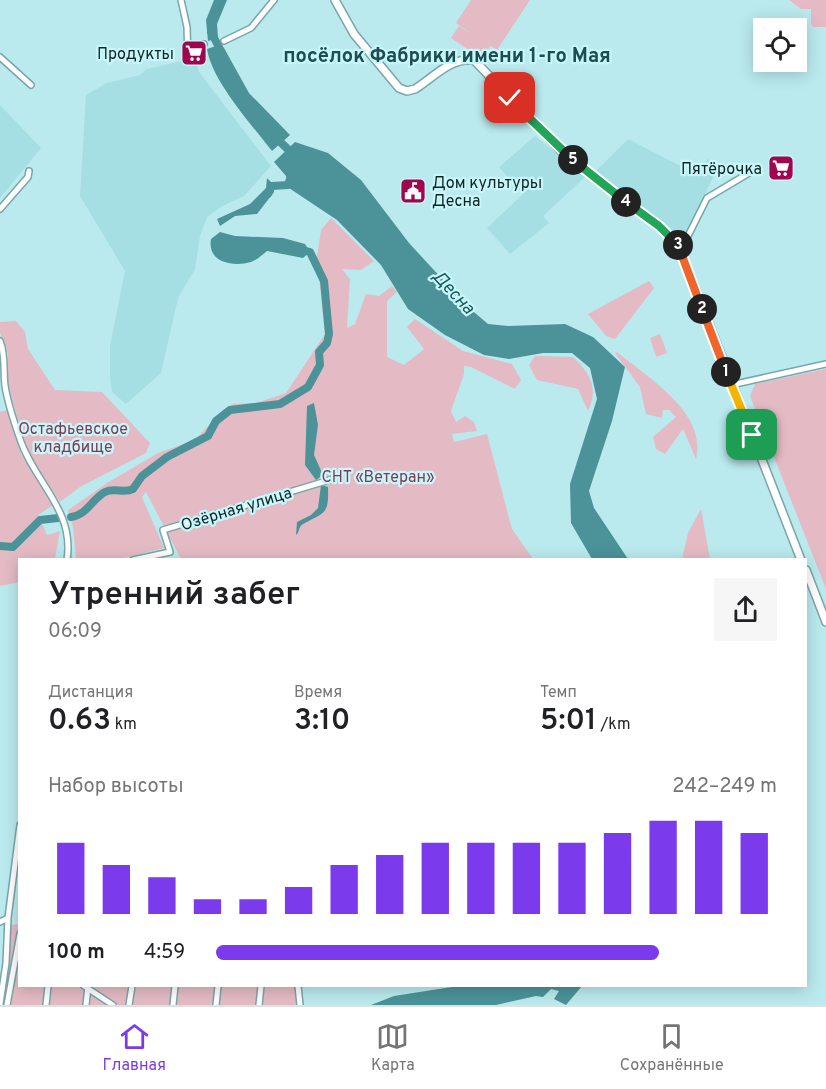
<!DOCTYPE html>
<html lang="ru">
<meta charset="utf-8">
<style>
body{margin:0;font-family:Overpass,sans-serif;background:#f6f6f6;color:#202124;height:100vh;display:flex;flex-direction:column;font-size:22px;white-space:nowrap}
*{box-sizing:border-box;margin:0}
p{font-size:20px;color:#757577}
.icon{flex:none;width:33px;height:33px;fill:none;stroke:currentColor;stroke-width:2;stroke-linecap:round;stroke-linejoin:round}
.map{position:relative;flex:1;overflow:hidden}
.details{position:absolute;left:18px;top:558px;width:789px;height:429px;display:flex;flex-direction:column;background:#fff;border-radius:0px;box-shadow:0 3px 15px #0003}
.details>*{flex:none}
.fabs{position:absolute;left:753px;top:18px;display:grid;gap:12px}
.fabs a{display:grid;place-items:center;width:54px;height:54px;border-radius:0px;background:#fff;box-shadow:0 3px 15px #0003;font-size:30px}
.pin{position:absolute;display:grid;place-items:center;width:51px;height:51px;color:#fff;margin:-26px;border-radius:12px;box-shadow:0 3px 9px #0006}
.km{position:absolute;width:30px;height:30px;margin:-15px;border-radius:50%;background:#222;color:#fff;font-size:16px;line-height:30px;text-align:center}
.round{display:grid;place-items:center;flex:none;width:63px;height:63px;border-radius:0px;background:#f6f6f6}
.overview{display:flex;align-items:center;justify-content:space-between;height:102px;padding:0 30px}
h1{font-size:33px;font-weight:600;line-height:45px}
.metrics{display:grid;grid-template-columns:repeat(3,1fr);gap:9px;height:102px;padding:6px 30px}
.metrics div{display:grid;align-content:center}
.metrics b{font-size:30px;font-weight:600}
.metrics small{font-size:16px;font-weight:400}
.metrics p{font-size:16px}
.chart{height:168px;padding:12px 30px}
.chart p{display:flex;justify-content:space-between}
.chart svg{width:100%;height:108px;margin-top:6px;stroke:#7c3aed;stroke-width:6}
ul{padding:0 30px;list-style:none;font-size:20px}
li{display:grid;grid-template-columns:96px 72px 1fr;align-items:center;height:45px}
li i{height:15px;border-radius:8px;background:#7c3aed}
.tabs{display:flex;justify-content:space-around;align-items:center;height:84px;border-top:2px solid #e0e0e0;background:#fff;font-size:16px;color:#757577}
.tabs a{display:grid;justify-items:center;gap:3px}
.tabs .selected{color:#7c3aed}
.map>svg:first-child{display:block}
.built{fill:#a5dee3}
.green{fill:#e4bbc4}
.water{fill:#4b9399}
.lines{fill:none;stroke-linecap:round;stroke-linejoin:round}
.river{stroke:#4b9399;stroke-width:8}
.minor-casing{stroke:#78a6a9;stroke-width:8}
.tertiary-casing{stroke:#78a6a9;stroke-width:10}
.minor{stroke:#fff;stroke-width:5}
.tertiary{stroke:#fff;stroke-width:7}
.split-1-casing{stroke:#fff;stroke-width:12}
.split-2-casing{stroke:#fff;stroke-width:12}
.split-3-casing{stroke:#fff;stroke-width:12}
.split-4-casing{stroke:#fff;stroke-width:12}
.split-5-casing{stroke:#fff;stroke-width:12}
.split-6-casing{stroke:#fff;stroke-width:12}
.split-7-casing{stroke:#fff;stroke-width:12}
.split-1{stroke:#f5b400;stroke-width:8}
.split-2{stroke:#f0652b;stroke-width:8}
.split-3{stroke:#f0652b;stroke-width:8}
.split-4{stroke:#22a559;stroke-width:8}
.split-5{stroke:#22a559;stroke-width:8}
.split-6{stroke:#22a559;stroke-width:8}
.split-7{stroke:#f5b400;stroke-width:8}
.labels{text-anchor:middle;stroke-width:4.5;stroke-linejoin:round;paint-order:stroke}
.poi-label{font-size:16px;fill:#112325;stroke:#c7f7fb;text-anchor:end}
.park-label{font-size:16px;fill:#833a50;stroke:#c7f7fb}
.street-label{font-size:16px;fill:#112325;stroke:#c7f7fb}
.water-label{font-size:18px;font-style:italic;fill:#1b585d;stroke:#c7f7fb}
.quarter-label{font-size:20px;font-weight:bold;fill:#1f4c4f;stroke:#c7f7fb}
</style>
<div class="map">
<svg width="826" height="1005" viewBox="0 0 826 1005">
<rect width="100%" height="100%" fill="#baeaee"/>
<!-- built -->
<path class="built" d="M 195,58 L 199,72 L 271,166 L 244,196 L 222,206 L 207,217 L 200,236 L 195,269 L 178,298 L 161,373 L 126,404 L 112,392 L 110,376 L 110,346 L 125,271 L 80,196 L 86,95 L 107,83 L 140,75 L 147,69 Z
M 0,105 L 41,148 L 0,198 Z
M 535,136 L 585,177 L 543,216 L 549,223 L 510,254 L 487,228 L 523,194 L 499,167 Z
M 628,139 L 696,174 L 708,159 L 718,166 L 684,241 L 596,171 Z"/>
<!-- green -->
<path class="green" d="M 471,0 L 530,0 L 497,50 L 490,46 L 482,59 L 451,38 L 459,26 L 473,35 L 456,23 Z
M 789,0 L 826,0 L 826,27 L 813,27 L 811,23 L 811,9 L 801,9 Z
M 331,218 L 374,261 L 361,270 L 342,269 L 350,279 L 347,328 L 355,324 L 366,294 L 379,296 L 392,286 L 397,292 L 387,301 L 387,357 L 404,365 L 424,349 L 407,327 L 415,319 L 463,351 L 512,364 L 521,380 L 515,389 L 471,367 L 464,366 L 464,374 L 451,411 L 456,422 L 465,416 L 474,422 L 477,431 L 452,434 L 454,442 L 487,434 L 512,529 L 533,559 L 181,559 L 146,492 L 142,497 L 164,548 L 121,559 L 76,559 L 73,527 L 68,510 L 107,483 L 158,453 L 195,440 L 223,410 L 233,404 L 256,403 L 286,393 L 325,334 L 317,257 L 321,230 Z
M 649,281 L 654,288 L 615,339 L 606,336 L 588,314 Z
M 16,321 L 25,332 L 28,349 L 55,390 L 102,392 L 150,443 L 146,453 L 80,487 L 60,502 L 33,461 L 23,438 L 8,384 L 8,354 L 0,333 L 0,322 Z
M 660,334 L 667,353 L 656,357 L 650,338 Z
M 617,352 C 647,377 708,413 696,459 L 683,429 L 665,454 L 656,449 L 653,437 L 676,417 L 669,410 L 663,410 L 662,418 L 646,414 L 640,387 L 615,353 Z
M 535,356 L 573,357 C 590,373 599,388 588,411 L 578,389 L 537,380 L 529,365 Z
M 826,369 L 826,589 L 750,396 L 755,384 Z
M 7,410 L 21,454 L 53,505 L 38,515 L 47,535 L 60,531 L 55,559 L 20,560 L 19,582 L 0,586 L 0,412 Z
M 701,509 L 710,559 L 682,559 L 688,533 Z
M 19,924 L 20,986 L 301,986 L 303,1005 L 3,1005 L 11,925 Z"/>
<!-- water -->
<path class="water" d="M 214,0 L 227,0 L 217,24 L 218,38 L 208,41 L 206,20 Z
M 219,45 L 224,48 L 249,93 L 290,135 L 272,151 C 252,125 212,81 207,49 Z
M 295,142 L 328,153 L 361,180 L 409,243 L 468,307 L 488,324 L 508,326 L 565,324 L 593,337 L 625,367 L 612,421 L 589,491 L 594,508 L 628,559 L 592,559 L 571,523 L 570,484 L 597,399 L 590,368 L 572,353 L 543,353 L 509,359 L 484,355 L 445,335 L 408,309 L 381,265 L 337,220 L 289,188 L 286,176 L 274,162 Z
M 267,178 L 274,185 L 274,192 L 257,214 L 235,216 L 220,226 L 217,219 L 250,204 L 266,188 Z
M 220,232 L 235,236 L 283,238 L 305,244 L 310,252 L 303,258 L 267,251 C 262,255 257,260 251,262 C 233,267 207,263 211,239 Z
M 314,403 L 318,425 L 314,455 L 323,475 L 316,480 L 305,465 L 307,406 Z
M 321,485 L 328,487 C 329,515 325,512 303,524 C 298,527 300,532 296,535 L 297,522 L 311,515 L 318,508 Z
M 458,986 L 582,986 L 566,1005 L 554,999 L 559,991 L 551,989 L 543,997 L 536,996 L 496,1005 L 371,1005 L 394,996 Z"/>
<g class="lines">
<!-- river -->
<path class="river" d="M 212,29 L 211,32 L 223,55
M 274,136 L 295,156
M 268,194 L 272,186 L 288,185 L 291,176
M 71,517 C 87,515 92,499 105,492 C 115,487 124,494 133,489 L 142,476 L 167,457 L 208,436 L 216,421 L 230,410 L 280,404 L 308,387 L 320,365 L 319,352 L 327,343 L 329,334 L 324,281 L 310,252 L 299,249
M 0,546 L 13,547 L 40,520 L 58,518"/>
<defs>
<path id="minor" d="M 181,0 L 187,27 L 188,60
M 224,41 L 251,28 L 274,0
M 187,46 L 204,44
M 0,57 L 31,85
M 0,209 L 28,177 L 29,171
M 681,250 L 707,198 L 754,170
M 0,341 C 6,356 3,370 5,386 C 8,404 14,422 20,439 C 34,482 75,510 67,560
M 731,385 L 826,364
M 133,560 L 170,552 L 163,530 L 333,479
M 0,922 L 8,918 L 20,825
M 84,986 L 113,1005
M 298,986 L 300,1005
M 0,1004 L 6,963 L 8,918
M 7,1005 L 20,934
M 46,1005 L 48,986
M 86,1005 L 88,986
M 129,1005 L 132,986
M 173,1005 L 175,986
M 216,1005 L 218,986
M 259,1005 L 261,986"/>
<path id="tertiary" d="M 335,0 L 354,34 L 399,88 L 407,91 L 415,89 C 434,77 451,57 474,60 L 562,152 L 659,226 L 678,244 L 801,560
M 806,570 L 826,622"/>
</defs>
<!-- minor casing -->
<use href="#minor" class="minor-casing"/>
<!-- tertiary casing -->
<use href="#tertiary" class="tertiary-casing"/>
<!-- minor -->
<use href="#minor" class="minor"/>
<!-- tertiary -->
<use href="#tertiary" class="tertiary"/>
</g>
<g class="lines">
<defs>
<path id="split-1" d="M 726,372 L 752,435"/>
<path id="split-2" d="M 702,309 L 726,372"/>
<path id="split-3" d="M 678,245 L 702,309"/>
<path id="split-4" d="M 626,202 L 659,226 L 678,245"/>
<path id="split-5" d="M 573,160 L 626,202"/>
<path id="split-6" d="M 524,113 L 573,160"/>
<path id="split-7" d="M 510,98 L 524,113"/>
</defs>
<!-- split-1 casing -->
<use href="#split-1" class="split-1-casing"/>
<!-- split-2 casing -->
<use href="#split-2" class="split-2-casing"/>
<!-- split-3 casing -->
<use href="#split-3" class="split-3-casing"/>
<!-- split-4 casing -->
<use href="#split-4" class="split-4-casing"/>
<!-- split-5 casing -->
<use href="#split-5" class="split-5-casing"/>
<!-- split-6 casing -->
<use href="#split-6" class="split-6-casing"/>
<!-- split-7 casing -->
<use href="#split-7" class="split-7-casing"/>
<!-- split-1 -->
<use href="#split-1" class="split-1"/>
<!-- split-2 -->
<use href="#split-2" class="split-2"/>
<!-- split-3 -->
<use href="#split-3" class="split-3"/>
<!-- split-4 -->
<use href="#split-4" class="split-4"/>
<!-- split-5 -->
<use href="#split-5" class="split-5"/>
<!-- split-6 -->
<use href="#split-6" class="split-6"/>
<!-- split-7 -->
<use href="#split-7" class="split-7"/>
</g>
<!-- icons -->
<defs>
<symbol id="supermarket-square" viewBox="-11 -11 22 22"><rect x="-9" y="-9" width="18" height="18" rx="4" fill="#9f064d" stroke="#c7f7fb"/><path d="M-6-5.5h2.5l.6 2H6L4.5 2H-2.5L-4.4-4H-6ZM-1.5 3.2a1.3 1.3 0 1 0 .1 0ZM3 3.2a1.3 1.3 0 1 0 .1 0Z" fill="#fff"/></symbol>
<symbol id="civic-square" viewBox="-11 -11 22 22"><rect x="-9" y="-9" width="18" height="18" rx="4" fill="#9f064d" stroke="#c7f7fb"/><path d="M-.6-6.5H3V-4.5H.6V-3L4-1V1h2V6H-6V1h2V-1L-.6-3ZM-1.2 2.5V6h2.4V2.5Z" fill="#fff"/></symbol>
</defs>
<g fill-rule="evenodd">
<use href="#supermarket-square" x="179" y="38" width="30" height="30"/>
<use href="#supermarket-square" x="766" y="153" width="30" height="30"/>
<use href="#civic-square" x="398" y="176" width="30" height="30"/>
</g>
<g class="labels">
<!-- poi labels -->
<g class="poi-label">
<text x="174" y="59">Продукты</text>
<text x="762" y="174">Пятёрочка</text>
<text x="432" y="188" text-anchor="start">Дом культуры<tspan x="432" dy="18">Десна</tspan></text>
</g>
<!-- park labels -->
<g class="park-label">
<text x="73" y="434">Остафьевское<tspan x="73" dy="18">кладбище</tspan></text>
<text x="378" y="482">СНТ «Ветеран»</text>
</g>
<!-- street labels -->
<g class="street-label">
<text transform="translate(236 508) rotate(-17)" y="6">Озёрная улица</text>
</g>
<!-- water labels -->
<g class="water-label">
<text transform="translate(454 292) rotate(47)" y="6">Десна</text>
</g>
<!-- quarter labels -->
<g class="quarter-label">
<text x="447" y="62">посёлок Фабрики имени 1-го Мая</text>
</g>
</g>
</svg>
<div class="fabs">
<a><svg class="icon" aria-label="locate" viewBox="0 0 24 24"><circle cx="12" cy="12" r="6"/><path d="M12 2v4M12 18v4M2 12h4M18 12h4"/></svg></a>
</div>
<div class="pin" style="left:752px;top:435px;background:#1e9e55"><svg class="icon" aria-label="arrive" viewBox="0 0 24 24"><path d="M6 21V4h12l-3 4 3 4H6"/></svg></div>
<div class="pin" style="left:510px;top:98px;background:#d93025"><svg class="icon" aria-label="check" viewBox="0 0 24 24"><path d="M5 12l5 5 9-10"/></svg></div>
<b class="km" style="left:726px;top:372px">1</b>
<b class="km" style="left:702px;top:309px">2</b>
<b class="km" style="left:678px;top:245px">3</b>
<b class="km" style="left:626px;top:202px">4</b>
<b class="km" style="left:573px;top:160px">5</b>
<section class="details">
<div class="overview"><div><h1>Утренний забег</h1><p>06:09</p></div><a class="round"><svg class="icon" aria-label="share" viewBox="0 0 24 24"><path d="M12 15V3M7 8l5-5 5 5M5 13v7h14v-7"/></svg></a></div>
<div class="metrics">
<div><p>Дистанция</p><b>0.63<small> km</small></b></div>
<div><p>Время</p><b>3:10</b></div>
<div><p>Темп</p><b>5:01<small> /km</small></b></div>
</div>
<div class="chart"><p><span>Набор высоты</span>242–249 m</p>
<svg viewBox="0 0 160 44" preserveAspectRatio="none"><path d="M5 44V15M15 44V24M25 44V29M35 44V38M45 44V38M55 44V33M65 44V24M75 44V20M85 44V15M95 44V15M105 44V15M115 44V15M125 44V11M135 44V6M145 44V6M155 44V11"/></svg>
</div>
<ul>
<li><b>100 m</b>4:59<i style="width:79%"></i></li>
</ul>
</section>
</div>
<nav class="tabs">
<a class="selected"><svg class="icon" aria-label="home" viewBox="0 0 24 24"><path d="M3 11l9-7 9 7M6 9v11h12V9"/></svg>Главная</a>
<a><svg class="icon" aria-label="map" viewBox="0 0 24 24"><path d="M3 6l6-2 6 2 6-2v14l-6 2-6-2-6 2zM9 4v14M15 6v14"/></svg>Карта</a>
<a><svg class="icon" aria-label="saved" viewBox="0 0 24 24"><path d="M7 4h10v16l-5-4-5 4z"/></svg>Сохранённые</a>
</nav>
